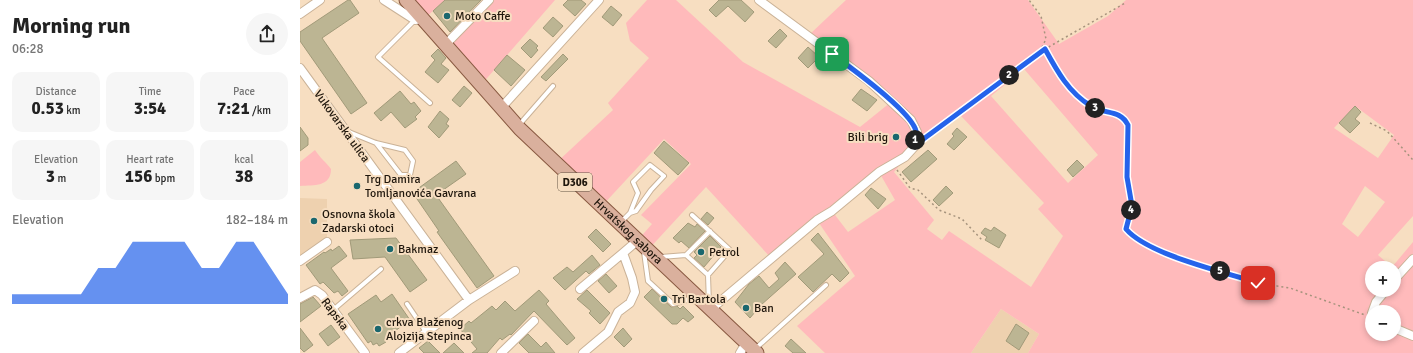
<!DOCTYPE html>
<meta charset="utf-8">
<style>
body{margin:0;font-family:Signika,sans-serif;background:#f6f6f6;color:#222;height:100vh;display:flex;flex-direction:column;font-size:15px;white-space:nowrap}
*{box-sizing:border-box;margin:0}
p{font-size:13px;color:#767676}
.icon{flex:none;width:22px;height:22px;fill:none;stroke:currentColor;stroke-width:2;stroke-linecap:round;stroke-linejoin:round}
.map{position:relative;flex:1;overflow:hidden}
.side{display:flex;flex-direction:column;background:#fff;width:300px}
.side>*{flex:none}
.controls{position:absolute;left:1065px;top:261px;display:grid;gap:8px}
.controls a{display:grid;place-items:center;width:36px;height:36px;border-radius:50%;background:#fff;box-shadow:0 2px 6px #0003;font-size:20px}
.pin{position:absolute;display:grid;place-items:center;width:34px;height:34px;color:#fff;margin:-17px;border-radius:8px;box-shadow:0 2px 6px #0006}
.km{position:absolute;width:20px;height:20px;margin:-10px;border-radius:50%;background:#222;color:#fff;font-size:11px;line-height:20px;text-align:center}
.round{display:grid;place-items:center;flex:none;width:42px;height:42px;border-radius:21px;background:#f6f6f6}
.overview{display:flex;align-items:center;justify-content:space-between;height:68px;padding:0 12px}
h1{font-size:22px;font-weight:800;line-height:30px}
.metrics{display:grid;grid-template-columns:repeat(3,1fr);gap:6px;height:68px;padding:4px 12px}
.metrics div{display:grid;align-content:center;border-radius:10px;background:#f6f6f6;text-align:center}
.metrics b{font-size:17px;font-weight:800}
.metrics small{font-size:11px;font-weight:400}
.metrics p{font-size:11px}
.chart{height:112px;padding:8px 12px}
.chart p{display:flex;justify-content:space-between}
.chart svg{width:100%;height:72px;margin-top:4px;fill:#2563eb;opacity:.7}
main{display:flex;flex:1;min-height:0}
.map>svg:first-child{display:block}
.built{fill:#eed1af}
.green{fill:#ffbabb;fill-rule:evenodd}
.building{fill:#bcb593;stroke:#a19a79}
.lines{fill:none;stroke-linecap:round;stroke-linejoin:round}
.lane-casing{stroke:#cab297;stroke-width:6}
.street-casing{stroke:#cab297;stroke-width:10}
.primary-casing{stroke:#885840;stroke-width:15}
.path{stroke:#a6937d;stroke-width:1.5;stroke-dasharray:2 3;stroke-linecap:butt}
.lane{stroke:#fff;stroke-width:4}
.street{stroke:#fff;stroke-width:8}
.primary{stroke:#dab09d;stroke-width:13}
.route-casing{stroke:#fff;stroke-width:8}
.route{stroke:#2563eb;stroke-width:5}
.poi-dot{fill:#1a676e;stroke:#f7dec1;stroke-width:1.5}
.labels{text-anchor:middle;stroke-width:4;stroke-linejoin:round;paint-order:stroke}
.shield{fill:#f7dec1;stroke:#605242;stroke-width:1}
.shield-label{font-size:11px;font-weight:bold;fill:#1f160c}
.poi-label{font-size:12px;fill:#1f160c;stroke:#f7dec1;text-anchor:start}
.street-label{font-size:12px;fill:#1f160c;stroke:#f7dec1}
</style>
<main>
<section class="side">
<div class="overview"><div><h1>Morning run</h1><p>06:28</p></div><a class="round"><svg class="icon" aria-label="share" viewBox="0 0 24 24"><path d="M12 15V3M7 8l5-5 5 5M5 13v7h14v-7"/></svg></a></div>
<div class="metrics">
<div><p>Distance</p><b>0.53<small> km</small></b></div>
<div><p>Time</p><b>3:54</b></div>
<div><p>Pace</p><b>7:21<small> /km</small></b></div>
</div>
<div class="metrics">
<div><p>Elevation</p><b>3<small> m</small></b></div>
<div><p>Heart rate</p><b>156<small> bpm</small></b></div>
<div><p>kcal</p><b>38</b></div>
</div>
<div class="chart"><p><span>Elevation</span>182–184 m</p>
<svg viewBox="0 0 160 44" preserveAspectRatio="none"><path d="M0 44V38L10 38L20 38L30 38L40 38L50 22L60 22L70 6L80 6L90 6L100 6L110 22L120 22L130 6L140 6L150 22L160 38V44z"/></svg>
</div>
</section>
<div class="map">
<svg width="1113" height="353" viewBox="0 0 1113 353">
<rect width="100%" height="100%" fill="#f7dec1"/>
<!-- built -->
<path class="built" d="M 0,198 L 27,199 L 27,242 L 0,259 Z
M 701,309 L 739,334 L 728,353 L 671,353 Z"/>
<!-- green -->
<path class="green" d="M 106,0 L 145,0 L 124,19 Z
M 191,0 L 255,0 L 181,85 L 146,44 Z
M 347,0 L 376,0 L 443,62 L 560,127 L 591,102 L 509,35 L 546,0 L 728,0 L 759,44 L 808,16 L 826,0 L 1113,0 L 1113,216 L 1078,255 L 1092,267 L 1113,242 L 1113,353 L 728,353 L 739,334 L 701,309 L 671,353 L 525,353 L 497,326 L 555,276 L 517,220 L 471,258 L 406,187 L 347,251 L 337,241 L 352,224 L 341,215 L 391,164 L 364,139 L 301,207 L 256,163 L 313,110 L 308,103 L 349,58 L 330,41 L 326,23 ZM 724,69 L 798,155 L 768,183 L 691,96 ZM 1055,106 L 1094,135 L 1078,158 L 1034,128 ZM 661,116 L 744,203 L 738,209 L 763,236 L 731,287 L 649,231 L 642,240 L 627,229 L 634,220 L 594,172 L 615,146 ZM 579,172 L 595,200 L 548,232 L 532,211 ZM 1065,186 L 1085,202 L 1058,237 L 1042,224 ZM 1072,268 L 1094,268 L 1094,290 L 1072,290 ZM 1072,312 L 1094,312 L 1094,334 L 1072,334 Z
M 15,150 C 20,158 26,162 31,169 C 31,187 14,185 0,186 L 0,162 Z"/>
<!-- building -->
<path class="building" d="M 48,0 L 50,0 L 59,13 L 22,38 L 67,103 L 51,114 L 0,41 L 0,32 Z
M 145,0 L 181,0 L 150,32 L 133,11 Z
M 268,0 L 281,0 L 286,4 L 275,16 L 263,5 Z
M 419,0 L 441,0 L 454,12 L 445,22 L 428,6 L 416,17 L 409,10 Z
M 311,6 L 322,15 L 313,26 L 302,17 Z
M 253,17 L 263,26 L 253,37 L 243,28 Z
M 480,29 L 487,36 L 476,48 L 468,41 Z
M 230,39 L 238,46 L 236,48 L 238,50 L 231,58 L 221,48 Z
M 508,47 L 519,57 L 508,68 L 498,58 Z
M 138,49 L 146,58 L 141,64 L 149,70 L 138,83 L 125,72 L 135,60 L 131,56 Z
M 263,54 L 268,59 L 246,81 L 241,77 Z
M 207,55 L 225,70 L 211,86 L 194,70 Z
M 164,86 L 172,93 L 160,107 L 152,100 Z
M 561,89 L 577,100 L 567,111 L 552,100 Z
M 100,91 L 111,104 L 114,102 L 121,111 L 115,117 L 117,119 L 105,128 L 91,112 L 81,121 L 74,113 Z
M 1055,106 L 1061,112 L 1055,119 L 1060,123 L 1050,133 L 1039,123 Z
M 140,111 L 149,119 L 146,124 L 149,126 L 139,138 L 128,127 Z
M 0,127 L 8,138 L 8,145 L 0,151 Z
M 657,128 L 667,137 L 654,150 L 647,144 L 654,136 L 652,134 Z
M 364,141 L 389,163 L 378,175 L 354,153 Z
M 628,150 L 637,159 L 611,182 L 602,172 Z
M 777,160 L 784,167 L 773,177 L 767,170 Z
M 156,161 L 166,174 L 136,195 L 194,276 L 177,288 L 137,232 L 139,231 L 115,196 L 116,190 Z
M 646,186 L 653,193 L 639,206 L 633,200 Z
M 571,188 L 586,199 L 578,209 L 565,195 Z
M 407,212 L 414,218 L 408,225 L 401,219 Z
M 388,223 L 395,227 L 397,224 L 405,231 L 389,248 L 381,241 L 379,243 L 373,238 Z
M 694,227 L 706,235 L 699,248 L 685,240 L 687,237 L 681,233 L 685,228 L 691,231 Z
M 296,229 L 311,244 L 303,252 L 288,237 Z
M 518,233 L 549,273 L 540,282 L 532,274 L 513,292 L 498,277 L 524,254 L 511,240 Z
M 410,236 L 421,247 L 404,267 L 394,258 L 397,255 L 394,252 Z
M 96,238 L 127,280 L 110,292 L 85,257 L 53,259 L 50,240 Z
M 39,246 L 47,256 L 31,268 L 48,291 L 42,296 L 38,291 L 34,293 L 23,282 L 20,284 L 6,265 L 24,252 L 25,253 L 31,249 L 32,251 Z
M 292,255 L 300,265 L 289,274 L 286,271 L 265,290 L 253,278 L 267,267 L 273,272 Z
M 485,262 L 496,274 L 461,305 L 450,318 L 435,302 L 449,284 L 459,276 L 469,288 L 479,279 L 475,273 Z
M 306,274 L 317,286 L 309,293 L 298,281 Z
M 352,289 L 371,307 L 377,306 L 380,309 L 383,306 L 394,317 L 388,322 L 383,318 L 377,324 L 372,324 L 344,297 Z
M 239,290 L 249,301 L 246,304 L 275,338 L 267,345 L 234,311 L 211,335 L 210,334 L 202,340 L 200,338 L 187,353 L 172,353 L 177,349 L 160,329 L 169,321 L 171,323 L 192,306 L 196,310 L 205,301 L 215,311 Z
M 287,290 L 310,313 L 300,324 L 289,313 L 291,311 L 277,299 Z
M 92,294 L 110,320 L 84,339 L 86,342 L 79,346 L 77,343 L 73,345 L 71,341 L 68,343 L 48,314 L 76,295 L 81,302 Z
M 13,297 L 21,306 L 0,322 L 0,304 Z
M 716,324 L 729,333 L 719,350 L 706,341 Z
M 31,325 L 40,337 L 28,346 L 19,334 Z
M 0,328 L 13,345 L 4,352 L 0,348 Z
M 323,328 L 332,339 L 324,347 L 314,337 Z
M 228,334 L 241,347 L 246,342 L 255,353 L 229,353 L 219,343 Z
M 491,339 L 506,353 L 493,353 L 485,346 Z
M 128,341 L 140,353 L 124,353 L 119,348 Z
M 154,343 L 164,353 L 143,353 Z"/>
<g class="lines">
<defs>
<path id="lane" d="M 115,20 L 78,57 L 130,103
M 219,125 L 253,86
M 49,132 L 76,143 L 105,150 L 113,161 L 110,175 L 101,175 L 76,143
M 392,215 L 430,250 L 408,275
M 321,222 L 330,213 L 336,211 L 351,190 L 364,176 L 350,165 L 333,182 L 338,193 L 330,213
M 344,252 L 348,281 L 373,304 L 394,298
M 386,255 L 410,231
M 361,257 L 386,255 L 408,275 L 409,304
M 107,304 L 126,332
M 33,310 L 81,269
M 455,349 L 526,285"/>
<path id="street" d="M 84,0 L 115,20 L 124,19
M 0,14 L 20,0
M 146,44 L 189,0
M 0,68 L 169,300
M 201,108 L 299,0
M 0,261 L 27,242
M 1094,280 L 1113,259
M 280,289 L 323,253
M 0,298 L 15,290 L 22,295 L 65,353
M 410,310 L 517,220 L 532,211 L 579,172 L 605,157 L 615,146 L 617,132 L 611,120 L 569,81 L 459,0
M 1072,313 L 1076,302 L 1086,290
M 1094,328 L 1113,336
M 99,353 L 169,300 L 215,271
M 201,353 L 234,321
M 283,353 L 308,332 L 318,312 L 330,303 L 335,292 L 332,278 L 323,253 L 337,241
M 440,353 L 446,343"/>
<g id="primary">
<path id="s1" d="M 106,0 L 220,129 L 457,353"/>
</g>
</defs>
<!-- lane casing -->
<use href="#lane" class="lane-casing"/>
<!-- street casing -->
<use href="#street" class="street-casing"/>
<!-- primary casing -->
<use href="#primary" class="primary-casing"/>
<!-- path -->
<path class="path" d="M 745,49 C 757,71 769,93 791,106 C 805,115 820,109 828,125 L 827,177 L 832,206 L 826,229 L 839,241 L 871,255 L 958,283 L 990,288 L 1065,315
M 740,52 L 825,3
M 1070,123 L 1087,131 L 1113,160
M 624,139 L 739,53 L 746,39 L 741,16 L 729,0
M 597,170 L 610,188 L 618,190 L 639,210 L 662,219 L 682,240"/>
<!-- lane -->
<use href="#lane" class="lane"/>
<!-- street -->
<use href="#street" class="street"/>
<!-- primary -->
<use href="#primary" class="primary"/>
</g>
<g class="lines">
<defs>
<path id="route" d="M 532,54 C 550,67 611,111 616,131 C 617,135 615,142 614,146 L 745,49 C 757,71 769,93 791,106 C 805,115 820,109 828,125 L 827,177 L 832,206 L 826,229 C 848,255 925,272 958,283"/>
</defs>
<!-- route casing -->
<use href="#route" class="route-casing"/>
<!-- route -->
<use href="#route" class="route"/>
</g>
<!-- markers -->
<g class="poi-dot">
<circle cx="147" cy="16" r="4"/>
<circle cx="596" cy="137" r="4"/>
<circle cx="57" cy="186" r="4"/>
<circle cx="14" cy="221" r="4"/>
<circle cx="90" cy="249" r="4"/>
<circle cx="401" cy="252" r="4"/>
<circle cx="364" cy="299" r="4"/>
<circle cx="446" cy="308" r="4"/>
<circle cx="78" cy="329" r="4"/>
</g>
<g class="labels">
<!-- shield labels -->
<rect class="shield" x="258" y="173" width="34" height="18" rx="3"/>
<g class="shield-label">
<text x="275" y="186">D306</text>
</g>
<!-- poi labels -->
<g class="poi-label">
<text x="155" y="20">Moto Caffe</text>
<text x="588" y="141" text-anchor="end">Bili brig</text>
<text x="65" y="183">Trg Damira<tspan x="65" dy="14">Tomljanovića Gavrana</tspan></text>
<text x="22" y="218">Osnovna škola<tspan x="22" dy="14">Zadarski otoci</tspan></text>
<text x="98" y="253">Bakmaz</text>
<text x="409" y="256">Petrol</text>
<text x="372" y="303">Tri Bartola</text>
<text x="454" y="312">Ban</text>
<text x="86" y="326">crkva Blaženog<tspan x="86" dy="14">Alojzija Stepinca</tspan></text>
</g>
<!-- street labels -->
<g class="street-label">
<text transform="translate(42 126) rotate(54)" y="4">Vukovarska ulica</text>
<text dy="4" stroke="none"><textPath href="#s1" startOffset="321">Hrvatskog sabora</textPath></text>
<text transform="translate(35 314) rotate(53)" y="4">Rapska</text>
</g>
</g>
</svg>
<div class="controls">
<a>+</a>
<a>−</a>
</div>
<div class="pin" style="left:532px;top:54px;background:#1e9e55"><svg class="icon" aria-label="arrive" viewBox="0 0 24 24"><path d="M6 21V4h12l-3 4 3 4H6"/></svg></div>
<div class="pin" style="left:958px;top:283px;background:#d93025"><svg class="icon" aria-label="check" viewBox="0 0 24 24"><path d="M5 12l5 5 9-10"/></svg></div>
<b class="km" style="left:615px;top:140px">1</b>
<b class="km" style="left:709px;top:75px">2</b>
<b class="km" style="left:795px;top:108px">3</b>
<b class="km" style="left:831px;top:210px">4</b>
<b class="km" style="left:920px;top:271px">5</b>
</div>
</main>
